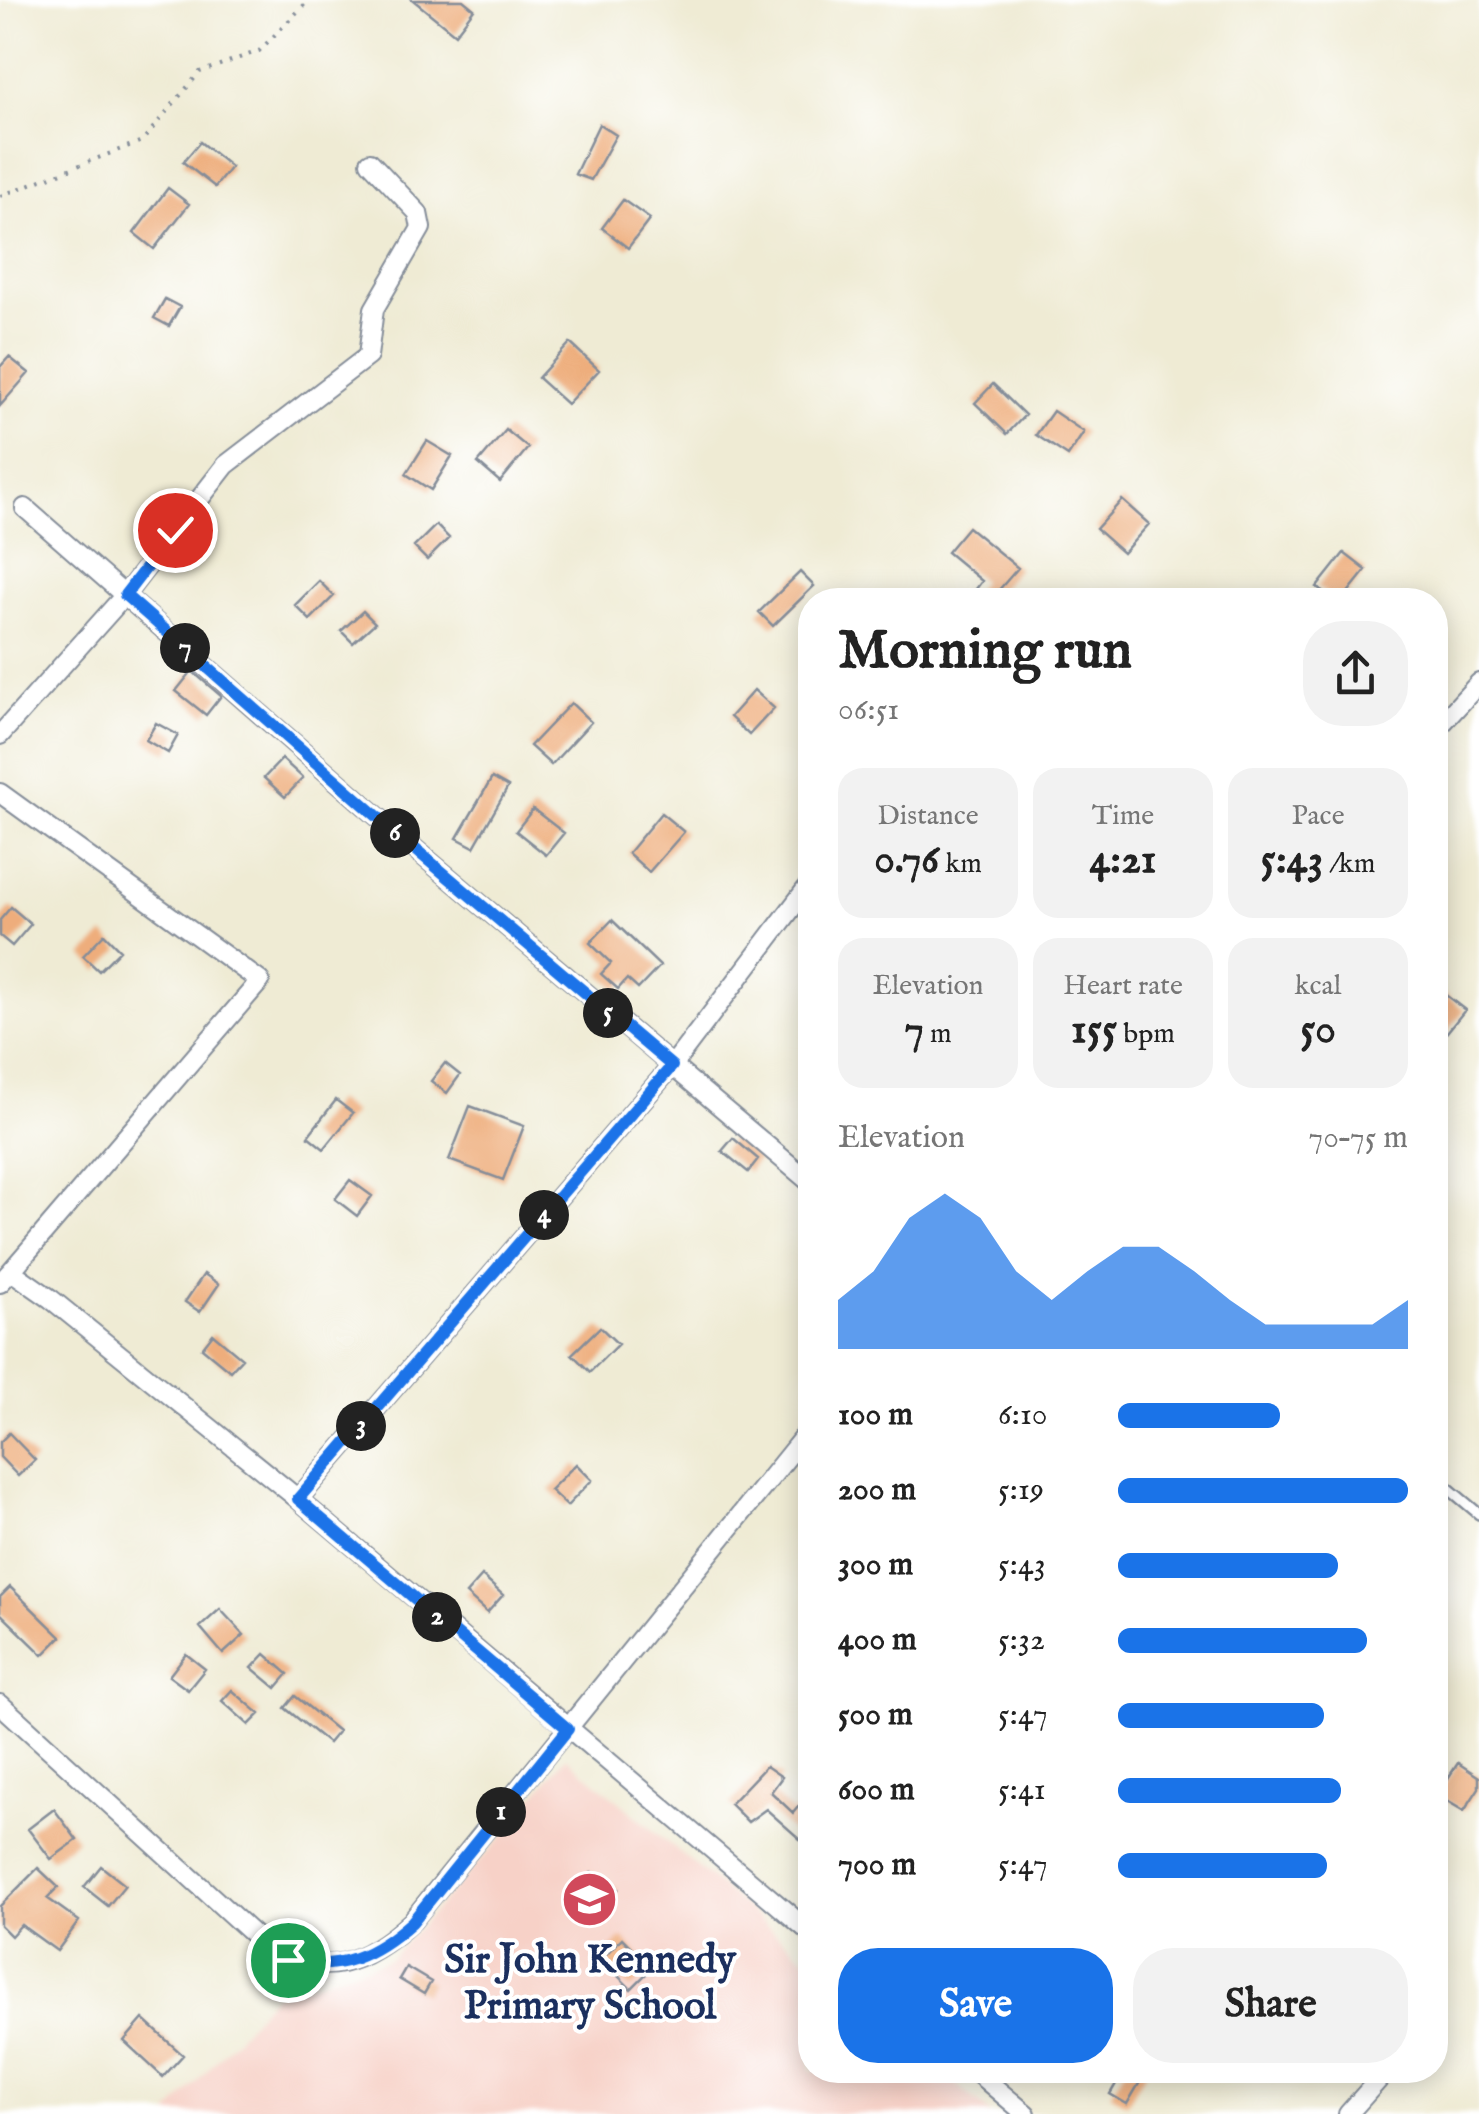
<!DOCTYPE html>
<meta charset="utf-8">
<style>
body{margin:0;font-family:"IM FELL English",serif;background:#f2f2f2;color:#222;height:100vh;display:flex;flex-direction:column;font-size:38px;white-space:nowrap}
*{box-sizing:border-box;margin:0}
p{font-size:32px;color:#767676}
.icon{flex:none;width:55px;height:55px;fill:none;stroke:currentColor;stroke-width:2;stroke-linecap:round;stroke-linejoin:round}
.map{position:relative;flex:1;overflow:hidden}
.drawer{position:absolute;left:798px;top:588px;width:650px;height:1495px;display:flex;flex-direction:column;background:#fff;border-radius:40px;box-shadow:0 5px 25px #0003}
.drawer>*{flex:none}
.pin{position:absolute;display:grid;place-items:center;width:85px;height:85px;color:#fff;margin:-42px;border:5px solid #fff;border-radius:50%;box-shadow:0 2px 10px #0007}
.km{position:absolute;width:50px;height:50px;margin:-25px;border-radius:50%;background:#222;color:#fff;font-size:28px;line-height:50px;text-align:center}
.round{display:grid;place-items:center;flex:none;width:105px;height:105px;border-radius:40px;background:#f2f2f2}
.overview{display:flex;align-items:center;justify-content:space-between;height:170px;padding:0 40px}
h1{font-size:55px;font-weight:800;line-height:75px}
.stats{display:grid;grid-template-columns:repeat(3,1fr);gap:15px;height:170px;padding:10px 40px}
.stats div{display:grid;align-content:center;border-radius:25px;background:#f2f2f2;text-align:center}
.stats b{font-size:42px;font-weight:800}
.stats small{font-size:28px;font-weight:400}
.stats p{font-size:28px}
.chart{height:280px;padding:20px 40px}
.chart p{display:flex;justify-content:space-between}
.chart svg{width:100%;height:180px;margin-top:10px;fill:#1a73e8;opacity:.7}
.cta{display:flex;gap:20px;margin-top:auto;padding:20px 40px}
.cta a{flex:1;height:115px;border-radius:40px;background:#1a73e8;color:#fff;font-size:40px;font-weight:800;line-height:115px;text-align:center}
.cta a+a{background:#f2f2f2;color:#222}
ul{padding:0 40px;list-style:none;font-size:32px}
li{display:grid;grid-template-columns:160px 120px 1fr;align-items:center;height:75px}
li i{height:25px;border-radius:12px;background:#1a73e8}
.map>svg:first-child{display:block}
.built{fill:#f7d1c7}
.building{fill:#eead7c}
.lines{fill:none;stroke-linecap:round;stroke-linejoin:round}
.lane-casing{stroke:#858d99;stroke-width:14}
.street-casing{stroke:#858d99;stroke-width:22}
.path{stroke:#858d99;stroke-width:4;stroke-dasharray:2.5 8;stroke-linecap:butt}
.lane{stroke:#fff;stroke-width:9}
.street{stroke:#fff;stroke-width:18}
.route-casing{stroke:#fff;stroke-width:20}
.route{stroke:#1a73e8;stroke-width:12}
.labels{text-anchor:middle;stroke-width:8;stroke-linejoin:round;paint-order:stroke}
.poi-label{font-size:40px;font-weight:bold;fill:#1b2f5e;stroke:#fff}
</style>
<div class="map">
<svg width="1479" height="2114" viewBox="0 0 1479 2114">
<rect width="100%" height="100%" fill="#fff"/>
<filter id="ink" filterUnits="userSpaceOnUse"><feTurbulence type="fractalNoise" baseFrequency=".01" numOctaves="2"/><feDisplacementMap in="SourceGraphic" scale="20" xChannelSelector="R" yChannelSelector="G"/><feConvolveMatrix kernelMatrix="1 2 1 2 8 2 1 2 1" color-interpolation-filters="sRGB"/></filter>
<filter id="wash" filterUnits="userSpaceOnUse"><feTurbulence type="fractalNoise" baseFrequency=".0048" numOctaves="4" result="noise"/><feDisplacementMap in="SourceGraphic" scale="40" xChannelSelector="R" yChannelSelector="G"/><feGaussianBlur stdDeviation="2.25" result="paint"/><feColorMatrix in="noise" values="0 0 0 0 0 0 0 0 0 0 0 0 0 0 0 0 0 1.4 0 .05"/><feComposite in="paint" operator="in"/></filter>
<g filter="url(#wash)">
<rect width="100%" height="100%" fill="#efebd4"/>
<!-- built -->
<path class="built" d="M 566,1757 L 810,1962 L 810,2070 L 939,2070 L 991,2114 L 169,2114 L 274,1995 L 390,1959 L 500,1839 Z"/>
<g id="blocks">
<!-- building -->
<path class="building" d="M 413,0 L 463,0 L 474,9 L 455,34 Z
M 599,124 L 616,135 L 591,180 L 575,174 Z
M 200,142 L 231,167 L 215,187 L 183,162 Z
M 168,188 L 189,204 L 154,249 L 134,233 Z
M 623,200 L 650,219 L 628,248 L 602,228 Z
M 165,299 L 180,307 L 169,326 L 154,318 Z
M 570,343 L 599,370 L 567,404 L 538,378 Z
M 9,357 L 29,373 L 0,406 L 0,367 Z
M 993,384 L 1025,415 L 1007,434 L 975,403 Z
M 1053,411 L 1084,432 L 1068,456 L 1036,435 Z
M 506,430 L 528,448 L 500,482 L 478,463 Z
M 427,441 L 452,456 L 431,490 L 406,474 Z
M 1122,500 L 1149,524 L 1123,553 L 1096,529 Z
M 436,525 L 449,538 L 427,560 L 414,547 Z
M 968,527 L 1018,568 L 990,600 L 976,589 L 982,581 L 947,552 Z
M 1344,553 L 1366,570 L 1342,600 L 1334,600 L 1317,587 Z
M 800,572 L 814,586 L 773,626 L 759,612 Z
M 319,581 L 334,596 L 310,620 L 295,605 Z
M 363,611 L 375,623 L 353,643 L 341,631 Z
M 192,671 L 221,696 L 206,715 L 176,691 Z
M 754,690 L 774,708 L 749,735 L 730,717 Z
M 571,703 L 591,722 L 551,765 L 530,746 Z
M 156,723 L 178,735 L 168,753 L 146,740 Z
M 282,759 L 303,778 L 285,797 L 264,778 Z
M 492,778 L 508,787 L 474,847 L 457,838 Z
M 533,809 L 564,833 L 546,855 L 516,831 Z
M 661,813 L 684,832 L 649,872 L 628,853 Z
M 11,907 L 31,924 L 12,946 L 0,936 L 0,920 Z
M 612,920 L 660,966 L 638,989 L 627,979 L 618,989 L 601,974 L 611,963 L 590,943 Z
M 104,934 L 120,950 L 99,971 L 83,956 Z
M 1443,993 L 1465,1010 L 1435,1047 L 1435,1003 Z
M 445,1063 L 460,1075 L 447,1093 L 431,1081 Z
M 336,1100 L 353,1113 L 324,1149 L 308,1136 Z
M 470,1106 L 524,1126 L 503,1180 L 449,1160 Z
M 733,1138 L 758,1159 L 748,1172 L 722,1151 Z
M 350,1180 L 372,1196 L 357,1216 L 335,1199 Z
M 204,1274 L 219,1284 L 200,1312 L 185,1302 Z
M 600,1327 L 618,1344 L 590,1372 L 572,1354 Z
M 213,1334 L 242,1358 L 230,1371 L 202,1348 Z
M 9,1433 L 35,1460 L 18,1476 L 0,1457 L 0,1442 Z
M 576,1464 L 592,1480 L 567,1506 L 550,1490 Z
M 482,1576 L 503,1595 L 487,1613 L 466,1594 Z
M 10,1587 L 61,1637 L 43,1655 L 0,1613 L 0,1597 Z
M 220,1609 L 244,1635 L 223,1654 L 200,1627 Z
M 186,1654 L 205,1669 L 188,1690 L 169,1676 Z
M 265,1654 L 288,1674 L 276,1688 L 252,1668 Z
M 232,1690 L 260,1714 L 249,1725 L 222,1701 Z
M 295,1696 L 338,1731 L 328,1743 L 285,1708 Z
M 1458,1763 L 1479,1777 L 1479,1788 L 1464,1811 L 1437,1795 Z
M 766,1766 L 782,1777 L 771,1792 L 793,1813 L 810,1793 L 810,1848 L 766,1809 L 748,1822 L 730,1804 Z
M 54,1809 L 77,1840 L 51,1859 L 28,1829 Z
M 101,1866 L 125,1885 L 108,1906 L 84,1887 Z
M 38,1868 L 58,1887 L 47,1898 L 79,1921 L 57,1951 L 21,1925 L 11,1936 L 0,1925 L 0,1906 Z
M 592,1872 L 618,1889 L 597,1920 L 571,1902 Z
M 622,1938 L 652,1968 L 631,1989 L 601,1959 Z
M 406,1967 L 431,1982 L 424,1994 L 399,1979 Z
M 143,2019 L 183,2055 L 163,2077 L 124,2041 Z
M 1124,2070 L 1147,2070 L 1127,2104 L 1110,2094 Z"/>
</g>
</g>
<g filter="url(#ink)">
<use href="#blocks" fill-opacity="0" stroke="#858d99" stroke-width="2.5"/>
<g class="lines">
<defs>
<path id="lane" d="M 1435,1477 L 1479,1514"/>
<path id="street" d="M 25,508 L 402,838 L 810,1182
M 1435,731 L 1479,683
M 0,735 L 125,595 L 226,465 L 368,356 L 374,309 L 421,228 L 418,213 L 370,162
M 0,793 L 260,981 L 11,1271
M 0,1283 L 11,1271 L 51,1299 L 298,1499 L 810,1932
M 298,1499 L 672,1066 L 810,884
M 0,1704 L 266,1946 C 324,1981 365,1964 412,1921 L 810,1429
M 974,2070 L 1026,2114
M 1348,2114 L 1387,2070"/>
</defs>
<!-- lane casing -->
<use href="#lane" class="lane-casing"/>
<!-- street casing -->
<use href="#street" class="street-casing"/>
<!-- path -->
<path class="path" d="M 0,196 L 142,141 L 200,72 L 259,51 L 309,0"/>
<!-- lane -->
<use href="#lane" class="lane"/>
<!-- street -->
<use href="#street" class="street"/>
</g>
</g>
<g class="lines" filter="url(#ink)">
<defs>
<path id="route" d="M 175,530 L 125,595 L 402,838 L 672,1066 L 298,1499 L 568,1729 L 412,1922 C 375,1955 339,1973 288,1960"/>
</defs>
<!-- route casing -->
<use href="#route" class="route-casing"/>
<!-- route -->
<use href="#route" class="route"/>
</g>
<!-- icons -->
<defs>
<symbol id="school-disc" viewBox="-11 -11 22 22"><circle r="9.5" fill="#d1495b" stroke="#fff"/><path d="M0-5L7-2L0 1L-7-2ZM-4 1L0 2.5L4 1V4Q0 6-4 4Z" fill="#fff"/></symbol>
</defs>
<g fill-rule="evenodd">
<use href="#school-disc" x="558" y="1868" width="63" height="63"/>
</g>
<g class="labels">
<!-- poi labels -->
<g class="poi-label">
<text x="590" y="1972">Sir John Kennedy<tspan x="590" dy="46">Primary School</tspan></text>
</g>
</g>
</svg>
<div class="pin" style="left:288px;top:1960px;background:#1e9e55"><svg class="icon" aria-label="arrive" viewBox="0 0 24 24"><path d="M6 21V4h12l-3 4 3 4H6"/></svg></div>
<div class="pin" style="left:175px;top:530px;background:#d93025"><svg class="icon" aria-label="check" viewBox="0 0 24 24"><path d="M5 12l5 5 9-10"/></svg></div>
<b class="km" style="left:501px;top:1812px">1</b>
<b class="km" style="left:437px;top:1617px">2</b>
<b class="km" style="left:361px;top:1426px">3</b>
<b class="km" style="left:544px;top:1215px">4</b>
<b class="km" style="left:608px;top:1013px">5</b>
<b class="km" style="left:395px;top:833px">6</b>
<b class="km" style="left:185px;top:648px">7</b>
<section class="drawer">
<div class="overview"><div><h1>Morning run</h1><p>06:51</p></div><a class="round"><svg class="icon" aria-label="share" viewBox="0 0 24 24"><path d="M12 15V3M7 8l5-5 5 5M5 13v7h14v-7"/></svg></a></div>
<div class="stats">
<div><p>Distance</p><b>0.76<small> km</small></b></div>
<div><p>Time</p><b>4:21</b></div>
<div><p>Pace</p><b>5:43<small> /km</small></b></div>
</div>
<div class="stats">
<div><p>Elevation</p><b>7<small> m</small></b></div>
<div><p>Heart rate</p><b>155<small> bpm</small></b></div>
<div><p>kcal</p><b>50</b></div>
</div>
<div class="chart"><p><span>Elevation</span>70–75 m</p>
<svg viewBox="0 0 160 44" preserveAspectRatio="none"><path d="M0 44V32L10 25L20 12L30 6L40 12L50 25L60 32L70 25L80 19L90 19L100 25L110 32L120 38L130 38L140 38L150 38L160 32V44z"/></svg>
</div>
<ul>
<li><b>100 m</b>6:10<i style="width:56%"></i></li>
<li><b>200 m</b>5:19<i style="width:100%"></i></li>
<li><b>300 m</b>5:43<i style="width:76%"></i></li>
<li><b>400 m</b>5:32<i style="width:86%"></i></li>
<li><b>500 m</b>5:47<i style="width:71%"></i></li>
<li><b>600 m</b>5:41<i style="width:77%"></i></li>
<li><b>700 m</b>5:47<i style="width:72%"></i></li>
</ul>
<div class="cta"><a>Save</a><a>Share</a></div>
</section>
</div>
